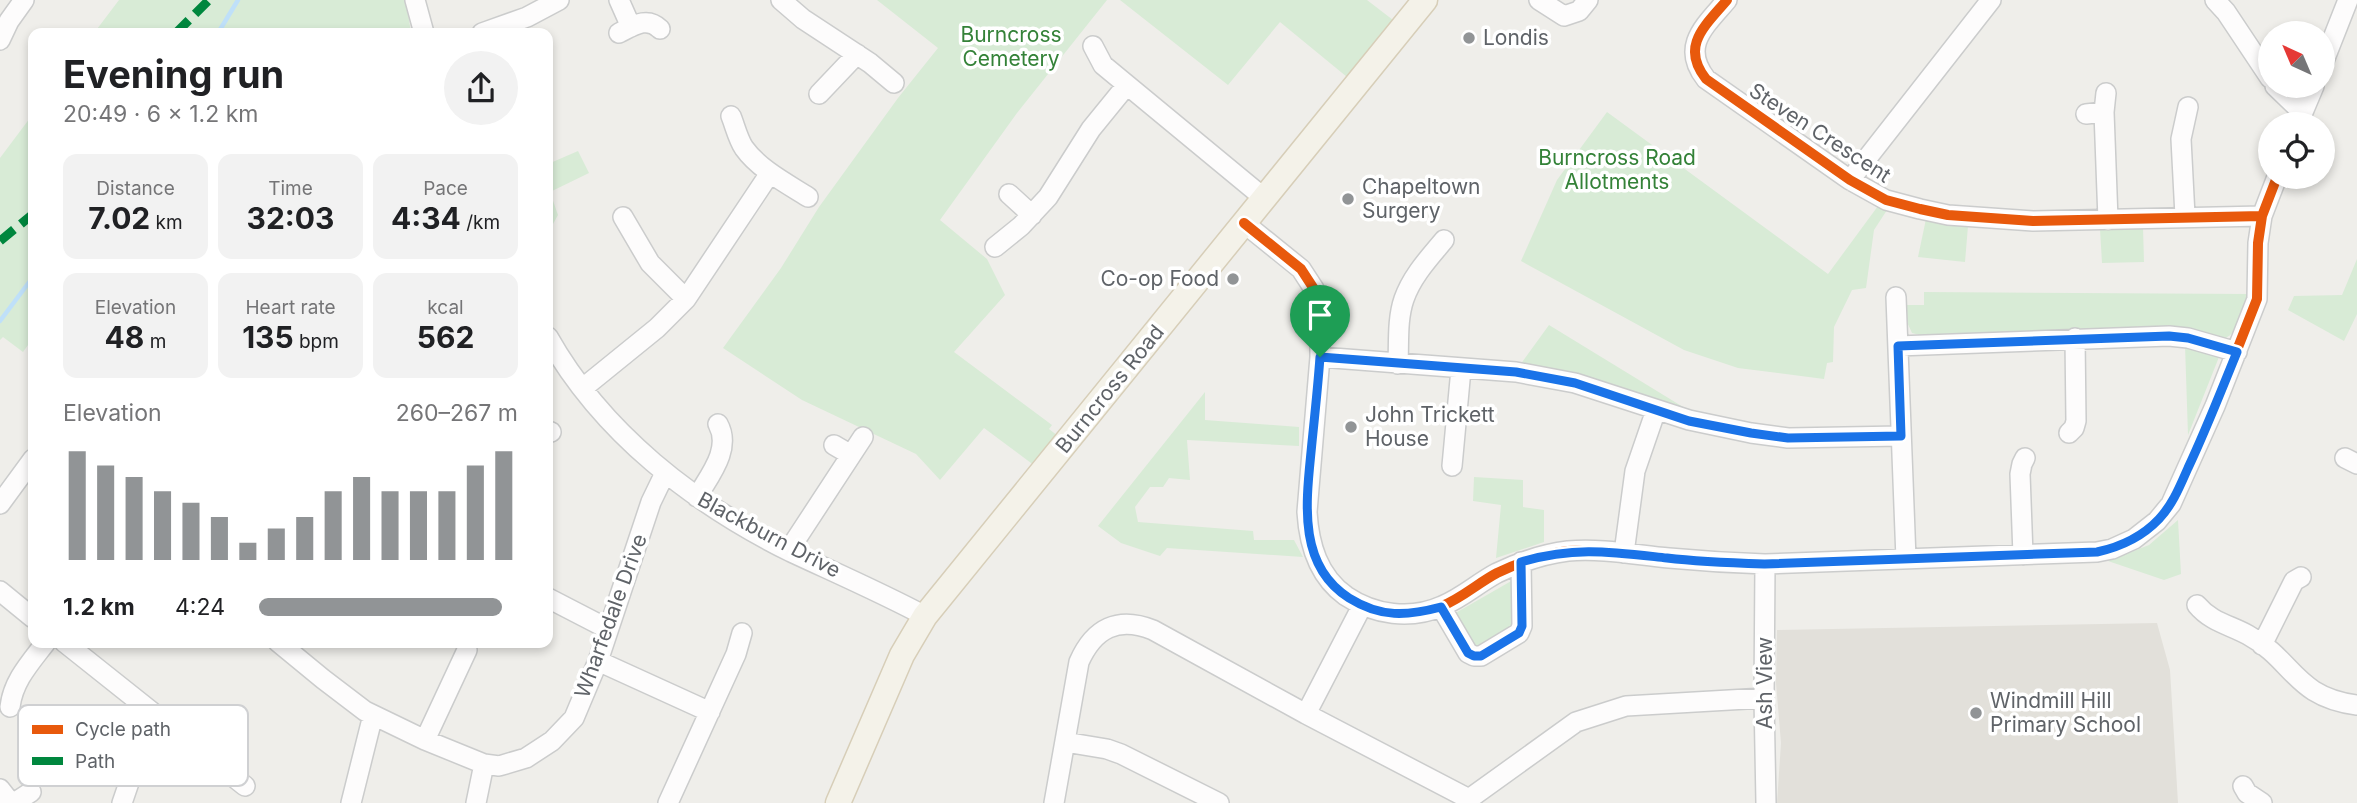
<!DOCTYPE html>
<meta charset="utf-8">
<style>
body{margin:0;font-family:Inter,sans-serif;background:#f2f2f2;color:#202124;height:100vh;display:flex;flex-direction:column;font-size:26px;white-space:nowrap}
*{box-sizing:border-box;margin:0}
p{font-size:23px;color:#757577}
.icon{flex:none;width:38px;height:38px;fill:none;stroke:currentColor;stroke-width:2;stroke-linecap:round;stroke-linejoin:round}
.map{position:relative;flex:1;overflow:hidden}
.sheet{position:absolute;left:28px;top:28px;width:525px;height:620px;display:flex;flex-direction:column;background:#fff;border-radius:14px;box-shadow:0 4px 10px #0003}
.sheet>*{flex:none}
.needle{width:46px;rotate:316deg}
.controls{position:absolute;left:2258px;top:21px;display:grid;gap:14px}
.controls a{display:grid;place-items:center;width:77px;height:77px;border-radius:50%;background:#fff;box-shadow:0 4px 10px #0003;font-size:35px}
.pin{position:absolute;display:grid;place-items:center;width:60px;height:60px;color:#fff;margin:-72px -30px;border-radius:50% 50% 50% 0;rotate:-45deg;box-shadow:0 0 7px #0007}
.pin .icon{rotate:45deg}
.round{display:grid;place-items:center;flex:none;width:74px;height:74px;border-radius:37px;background:#f2f2f2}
.headline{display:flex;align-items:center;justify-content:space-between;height:119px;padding:0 35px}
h1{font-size:38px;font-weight:700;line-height:52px}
.figures{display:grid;grid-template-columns:repeat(3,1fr);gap:10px;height:119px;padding:7px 35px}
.figures div{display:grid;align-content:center;border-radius:14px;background:#f2f2f2;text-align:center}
.figures b{font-size:30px;font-weight:700}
.figures small{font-size:19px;font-weight:400}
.figures p{font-size:19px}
.chart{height:196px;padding:14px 35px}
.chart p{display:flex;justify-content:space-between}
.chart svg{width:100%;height:126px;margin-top:7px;stroke:#919496;stroke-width:6}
ul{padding:0 35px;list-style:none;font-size:23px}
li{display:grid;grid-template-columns:112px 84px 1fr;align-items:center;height:52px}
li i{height:18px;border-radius:9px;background:#919496}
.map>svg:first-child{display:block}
.education{fill:#e2e0da}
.green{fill:#d8ebd6}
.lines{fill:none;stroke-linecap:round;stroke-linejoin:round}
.stream{stroke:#bfe0f9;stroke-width:4.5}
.minor-casing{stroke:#cbcccc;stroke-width:22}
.major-casing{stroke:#d7ceb8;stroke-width:27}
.minor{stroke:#fdfcfc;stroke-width:19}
.major{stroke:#f4f2e9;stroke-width:24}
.quiet{stroke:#00873e;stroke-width:9;stroke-dasharray:18 9;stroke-linecap:butt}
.cycleway-casing{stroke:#fff;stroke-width:15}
.cycleway{stroke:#e8590c;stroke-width:10}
.route-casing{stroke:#fff;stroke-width:14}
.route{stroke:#1a73e8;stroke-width:9}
.poi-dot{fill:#919496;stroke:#fff;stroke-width:2.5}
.labels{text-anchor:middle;stroke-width:7;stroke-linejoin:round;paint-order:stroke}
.park-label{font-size:21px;fill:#348238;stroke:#fff}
.poi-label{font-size:21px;fill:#5f6368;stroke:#fff;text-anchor:start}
.street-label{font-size:21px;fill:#5f6368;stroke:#fff}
.key{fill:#fff;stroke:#cfd0d2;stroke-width:2}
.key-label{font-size:19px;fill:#5f6368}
</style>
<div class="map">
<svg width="2357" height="803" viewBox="0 0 2357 803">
<rect width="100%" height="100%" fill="#efeeea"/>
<!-- education -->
<path class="education" d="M 2157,623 L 2170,670 L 2178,803 L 1777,803 L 1781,743 L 1776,683 L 1777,630 Z"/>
<!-- green -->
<path class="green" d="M 119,0 L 406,0 L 411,33 L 94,33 Z
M 877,0 L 1107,0 L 1017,113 L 940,220 L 987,259 L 1005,295 L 954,352 L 1052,425 L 1049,429 L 1058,436 L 1035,466 L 984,428 L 940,480 L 916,454 L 802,400 L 723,348 L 781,268 L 819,207 L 898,98 L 938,48 Z
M 1120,0 L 1367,0 L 1393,20 L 1347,77 L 1280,22 L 1228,85 Z
M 1607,112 L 1828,274 L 1878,206 L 1887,210 L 1874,230 L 1866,288 L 1852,290 L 1834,327 L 1833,362 L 1827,363 L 1824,379 L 1738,368 L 1684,350 L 1521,261 L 1557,180 Z
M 33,114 L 33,338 L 23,352 L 3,337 L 0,340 L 0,158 Z
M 578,151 L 589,173 L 550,192 L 558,215 L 548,233 L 548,164 Z
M 1926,219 L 1968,226 L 1965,262 L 1918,257 Z
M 2143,227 L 2144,262 L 2102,263 L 2100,229 Z
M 2357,259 L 2357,314 L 2344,341 L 2288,310 L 2294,296 L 2342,295 Z
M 1924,292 L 2249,294 C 2243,311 2241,331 2224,339 L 1924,336 L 1912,333 L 1907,322 L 1906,305 L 1924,305 Z
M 1549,325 L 1688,410 L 1549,368 L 1520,365 Z
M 2185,345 L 2221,352 L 2188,435 Z
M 1205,392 L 1205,420 L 1299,427 L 1299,446 L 1187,440 L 1190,480 L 1169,478 L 1163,487 L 1150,487 L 1135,507 L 1138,522 L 1253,531 L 1254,540 L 1294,540 L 1303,557 L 1167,548 L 1160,556 L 1121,543 L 1098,526 Z
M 1474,477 L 1523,480 L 1523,507 L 1544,510 L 1544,542 L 1496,558 L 1501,505 L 1473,501 Z
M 2178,520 L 2181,574 L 2164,580 L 2108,561 L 2149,545 Z
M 1513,580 L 1518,626 L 1480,653 L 1452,615 Z"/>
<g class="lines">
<!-- stream -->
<path class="stream" d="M 218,33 L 238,0
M 0,321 L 33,277"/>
<defs>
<path id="minor" d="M 415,0 L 424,33
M 619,0 L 631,27
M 781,0 L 803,19 L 870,63 L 894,83
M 1539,0 L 1564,16 L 1579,11 L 1588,0
M 1727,0 C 1705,26 1680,46 1706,79 L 1850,180 L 1886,200 L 1920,209 L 1948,215 L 2033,221 L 2262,216
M 2215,0 L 2226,12 L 2270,78
M 482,33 L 527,17 L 559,0
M 619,33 C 633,26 647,16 660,29
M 0,40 L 9,21 L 24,0
M 1093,46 L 1103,65 L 1264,198
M 2322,66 L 2348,0
M 2275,86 L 2303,113
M 2106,93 L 2104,112 L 2108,220
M 819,94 L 857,54
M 2086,114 L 2104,112
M 731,116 C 735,126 738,139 744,148 C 759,169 786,183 808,197
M 2298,124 L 2314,86
M 1850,180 L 1991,0
M 1009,194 L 1032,215
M 2185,216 L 2181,139 L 2188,107
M 623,217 L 650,263 L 686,299
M 1244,223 L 1301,269 L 1314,289 L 1319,305 L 1320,322 L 1320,357 L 1307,512 C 1309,545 1318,576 1346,596 C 1374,615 1411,620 1442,606 C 1462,598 1478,583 1497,573 C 1520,562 1543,554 1568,551 C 1602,548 1636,555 1669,558 C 1701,561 1733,563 1765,564 L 2097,552 L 2112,549 L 2134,539 L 2157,521 L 2171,504 L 2215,406 L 2257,299 L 2258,243 L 2262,216 L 2277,177
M 995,247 L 1021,226 L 1048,197 L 1091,129 L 1126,86
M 1896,297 L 1906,559
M 548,337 C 602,433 694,504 791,552 C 836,573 882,593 925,616
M 1898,346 L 2169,336 L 2188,338 L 2237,352
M 1320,357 L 1516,372 L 1575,383 L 1689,420 L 1751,433 L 1788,438 L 1901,436
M 1398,364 C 1399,343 1397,319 1404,299 C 1412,276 1429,258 1444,240
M 583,388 L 657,328 L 686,299 L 770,173
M 548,431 L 551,432
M 2069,433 L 2074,428 L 2076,421 L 2075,338
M 834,445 L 851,455
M 2345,458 L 2357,464
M 1452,466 L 1461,369
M 697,497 C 709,476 732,449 718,424
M 0,504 L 33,459
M 789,550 L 863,437
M 1624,553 L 1635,471 L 1656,410
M 2023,555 L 2020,474 L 2022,464 L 2025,458
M 1765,564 L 1764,698 L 1766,803
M 0,591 L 33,618
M 548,598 L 608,629
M 2197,605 C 2211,622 2230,625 2248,635 C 2294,660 2294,697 2357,705
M 1362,606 L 1306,714 L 1469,799
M 1441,607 L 1468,653 L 1474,656 L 1481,656 L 1519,633 L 1522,626 L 1521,562
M 64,642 L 245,786
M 278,642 L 323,679 L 365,711 L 425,740 L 484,764 L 499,766 L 526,758 L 552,741 L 574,718 L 598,661 L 651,502 L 665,473
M 2262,645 L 2294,581 L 2301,577
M 598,661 L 710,712
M 10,707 C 13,681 30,663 46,642
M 425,740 L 467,650
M 1065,742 L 1107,749 L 1121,754 L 1219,803
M 2243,786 L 2247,793 L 2262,803
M 0,789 L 11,803
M 14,803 L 31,792
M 122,803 L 133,771 L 169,726
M 351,803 L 373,715
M 476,803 L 484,764
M 668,803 L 736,654 L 742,633
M 1054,803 L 1079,662 C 1094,628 1118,616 1153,630 L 1306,714
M 1469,803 L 1469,799 L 1576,722 L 1626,706 L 1764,698"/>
<path id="major" d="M 838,803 L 902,655 L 925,616 L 1425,0"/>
</defs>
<!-- minor casing -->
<use href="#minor" class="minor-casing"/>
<!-- major casing -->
<use href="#major" class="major-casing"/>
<!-- minor -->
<use href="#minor" class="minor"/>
<!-- major -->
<use href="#major" class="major"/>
<!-- quiet -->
<path class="quiet" d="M 176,33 L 209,0
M 0,241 L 33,214"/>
<defs>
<path id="cycleway" d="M 1727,0 C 1705,26 1680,46 1706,79 L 1850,180 L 1886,200 L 1920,209 L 1948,215 L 2033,221 L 2262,216
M 1244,223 L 1301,269 L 1314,289 L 1319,305 L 1320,322 L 1320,357 L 1307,512 C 1309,545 1318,576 1346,596 C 1374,615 1411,620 1442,606 C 1462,598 1478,583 1497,573 C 1520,562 1543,554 1568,551 C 1602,548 1636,555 1669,558 C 1701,561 1733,563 1765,564 L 2097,552 L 2112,549 L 2134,539 L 2157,521 L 2171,504 L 2215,406 L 2257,299 L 2258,243 L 2262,216 L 2277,177"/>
</defs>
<!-- cycleway casing -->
<use href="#cycleway" class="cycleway-casing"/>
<!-- cycleway -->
<use href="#cycleway" class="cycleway"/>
</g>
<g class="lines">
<defs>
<path id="route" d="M 2169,336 L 2188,338 L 2237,352 C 2221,391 2206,430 2188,468 C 2180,486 2173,504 2159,519 C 2142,537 2120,547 2097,552 L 1765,564 C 1733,563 1700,562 1667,558 C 1612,552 1575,546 1521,562 L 1522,626 L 1519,633 L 1481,656 L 1474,656 L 1468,653 L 1441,607 C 1407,616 1381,618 1349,598 C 1295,564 1307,496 1312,442 C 1315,413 1318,385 1320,357 L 1516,372 L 1575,383 L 1689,421 L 1751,433 L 1788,438 L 1901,436 L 1898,346 Z"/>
</defs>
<!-- route casing -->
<use href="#route" class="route-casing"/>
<!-- route -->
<use href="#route" class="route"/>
</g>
<!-- markers -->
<g class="poi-dot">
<circle cx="1469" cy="38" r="7"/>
<circle cx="1348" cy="199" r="7"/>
<circle cx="1233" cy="279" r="7"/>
<circle cx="1351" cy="427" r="7"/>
<circle cx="1976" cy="713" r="7"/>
</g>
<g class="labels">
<!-- park labels -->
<g class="park-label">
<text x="1011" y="42">Burncross<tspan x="1011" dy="24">Cemetery</tspan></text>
<text x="1617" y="165">Burncross Road<tspan x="1617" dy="24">Allotments</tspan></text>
</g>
<!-- poi labels -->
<g class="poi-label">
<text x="1483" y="45">Londis</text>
<text x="1362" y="194">Chapeltown<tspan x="1362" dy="24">Surgery</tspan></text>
<text x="1219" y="286" text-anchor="end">Co-op Food</text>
<text x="1365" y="422">John Trickett<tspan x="1365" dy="24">House</tspan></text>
<text x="1990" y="708">Windmill Hill<tspan x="1990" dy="24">Primary School</tspan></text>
</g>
<!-- street labels -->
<g class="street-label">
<text transform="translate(1820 133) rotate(33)" y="7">Steven Crescent</text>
<text transform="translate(1110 389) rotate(-51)" y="7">Burncross Road</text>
<text transform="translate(769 535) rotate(28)" y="7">Blackburn Drive</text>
<text transform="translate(611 616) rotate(-70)" y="7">Wharfedale Drive</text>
<text transform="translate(1765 683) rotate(-90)" y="7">Ash View</text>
</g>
</g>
<!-- legend -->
<rect x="18" y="705" width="230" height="81" rx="10" class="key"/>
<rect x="32" y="725" width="31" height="9" fill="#e8590c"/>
<rect x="32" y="757" width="31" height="8" fill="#00873e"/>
<g class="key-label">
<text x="75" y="736">Cycle path</text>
<text x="75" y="768">Path</text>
</g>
</svg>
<div class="controls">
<a><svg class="needle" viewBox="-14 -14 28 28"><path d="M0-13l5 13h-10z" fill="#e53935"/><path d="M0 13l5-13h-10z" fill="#757577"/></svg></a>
<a><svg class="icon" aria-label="locate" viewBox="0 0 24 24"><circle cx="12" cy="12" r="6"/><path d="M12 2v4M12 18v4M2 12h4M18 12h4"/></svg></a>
</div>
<div class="pin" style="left:1320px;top:357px;background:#1e9e55"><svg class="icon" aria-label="arrive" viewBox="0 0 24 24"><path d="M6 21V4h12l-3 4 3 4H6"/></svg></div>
<section class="sheet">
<div class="headline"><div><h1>Evening run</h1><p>20:49 · 6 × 1.2 km</p></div><a class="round"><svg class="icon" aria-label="share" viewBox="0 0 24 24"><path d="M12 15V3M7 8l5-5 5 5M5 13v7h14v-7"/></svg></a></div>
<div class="figures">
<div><p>Distance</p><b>7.02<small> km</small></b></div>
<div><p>Time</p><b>32:03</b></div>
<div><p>Pace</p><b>4:34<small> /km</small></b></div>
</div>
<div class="figures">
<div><p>Elevation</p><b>48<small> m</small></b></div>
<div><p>Heart rate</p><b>135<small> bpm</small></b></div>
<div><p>kcal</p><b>562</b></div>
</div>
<div class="chart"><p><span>Elevation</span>260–267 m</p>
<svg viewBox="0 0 160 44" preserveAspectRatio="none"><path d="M5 44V6M15 44V11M25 44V15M35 44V20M45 44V24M55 44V29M65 44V38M75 44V33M85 44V29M95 44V20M105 44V15M115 44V20M125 44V20M135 44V20M145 44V11M155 44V6"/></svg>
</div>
<ul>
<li><b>1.2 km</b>4:24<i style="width:94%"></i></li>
</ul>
</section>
</div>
